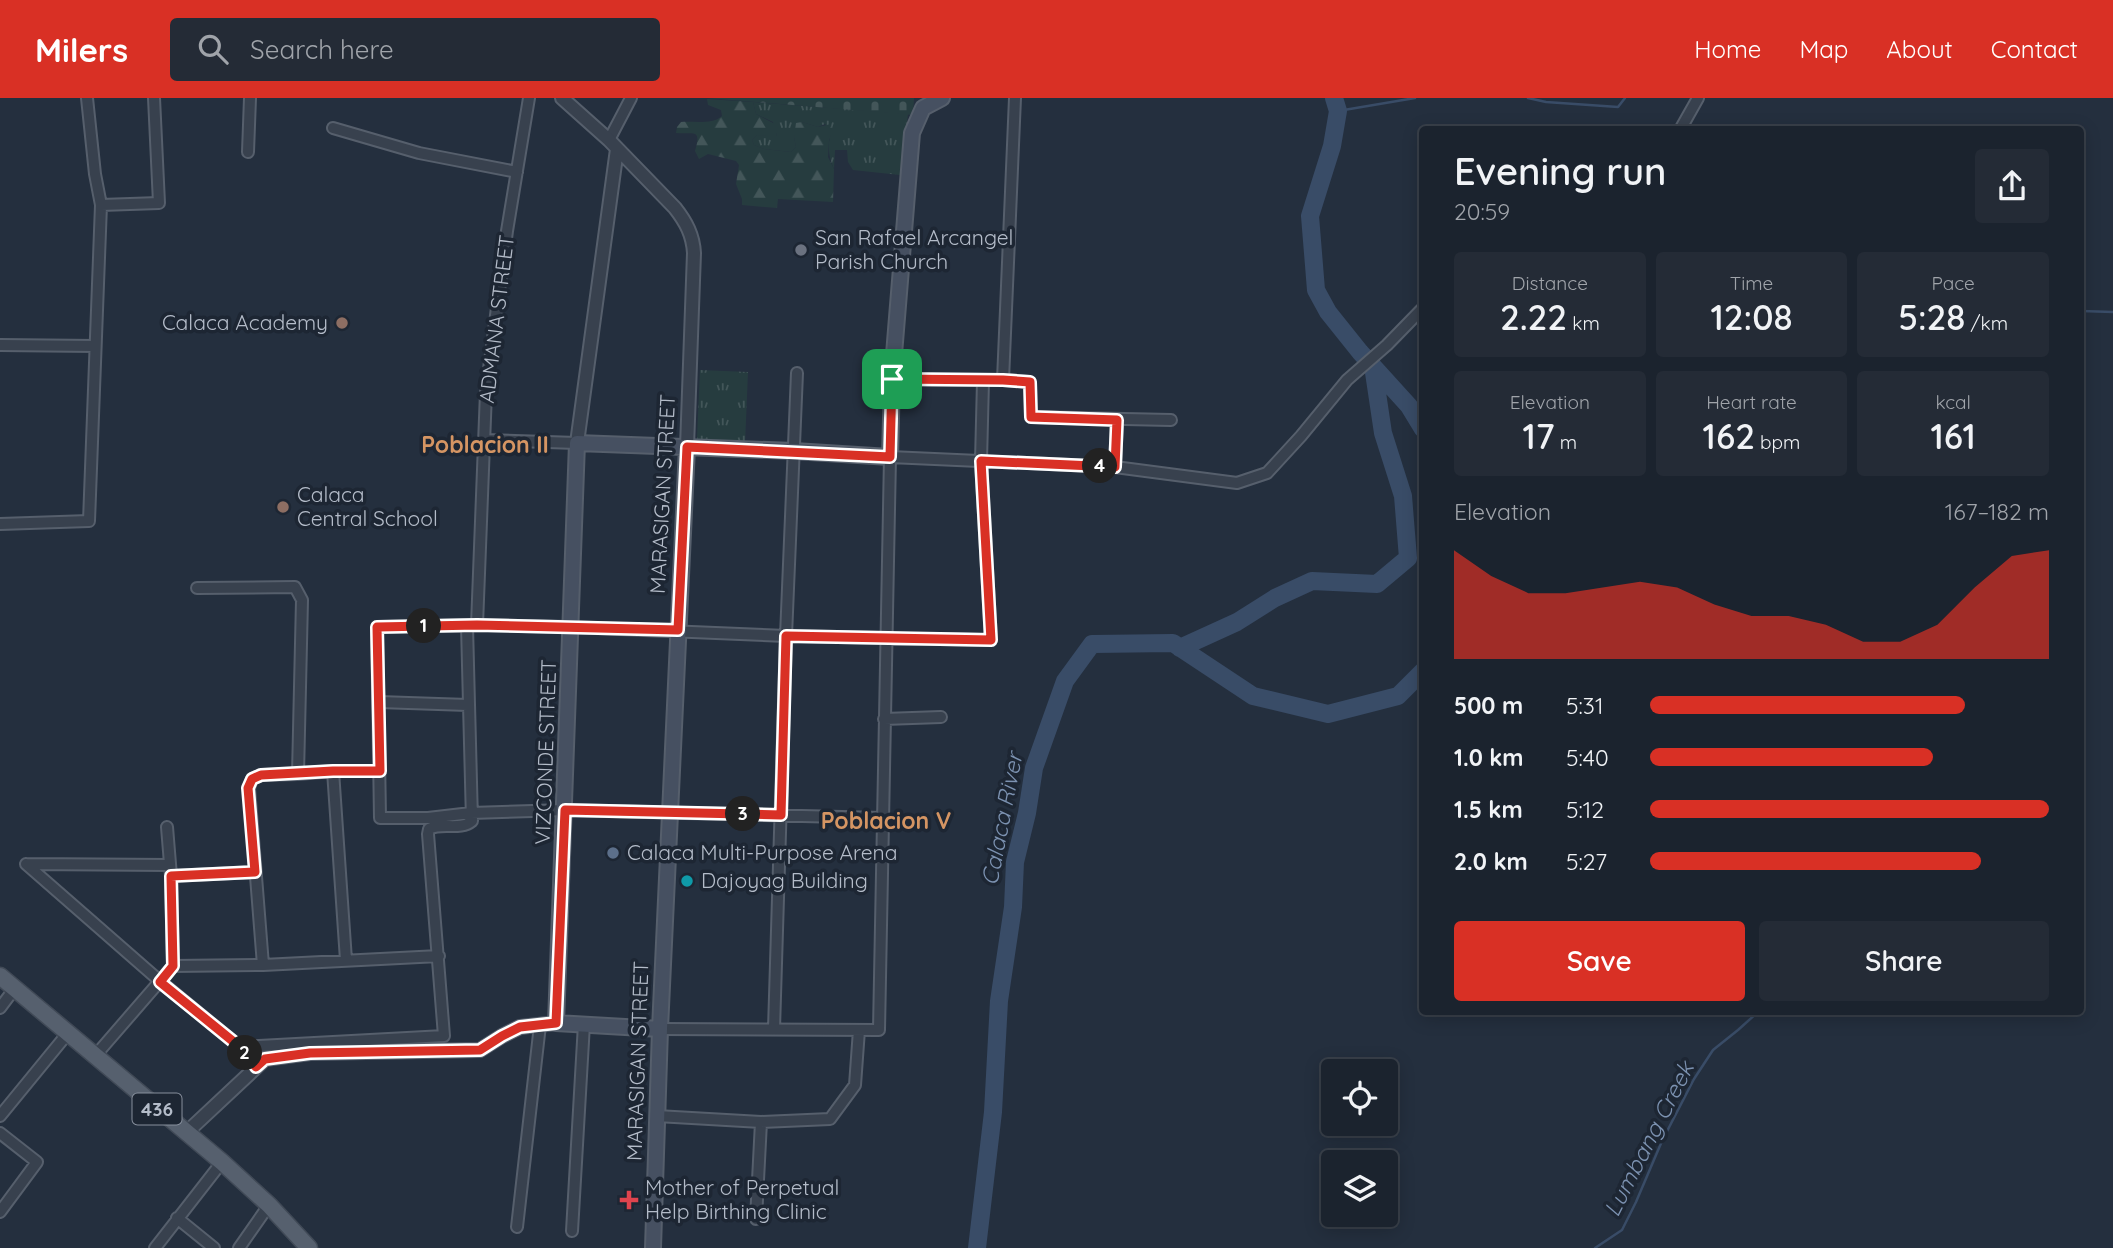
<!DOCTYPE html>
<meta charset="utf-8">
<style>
body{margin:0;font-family:Quicksand,sans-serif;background:#242b36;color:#f1f3f6;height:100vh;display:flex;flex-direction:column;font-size:26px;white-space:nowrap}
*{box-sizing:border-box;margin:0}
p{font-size:23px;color:#a0a4aa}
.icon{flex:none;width:38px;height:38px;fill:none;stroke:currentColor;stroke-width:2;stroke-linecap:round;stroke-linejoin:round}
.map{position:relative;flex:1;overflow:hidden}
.details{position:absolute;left:1419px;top:28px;width:665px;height:889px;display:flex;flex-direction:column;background:#1b232e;border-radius:7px;box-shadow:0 4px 18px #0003,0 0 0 2px #39404a}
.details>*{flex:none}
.fabs{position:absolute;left:1321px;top:961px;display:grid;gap:14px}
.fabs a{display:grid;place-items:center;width:77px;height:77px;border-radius:7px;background:#1b232e;box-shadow:0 4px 18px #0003,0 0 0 2px #39404a;font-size:35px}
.pin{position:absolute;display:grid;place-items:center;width:60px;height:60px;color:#fff;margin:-30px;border-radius:14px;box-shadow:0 4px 10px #0006}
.km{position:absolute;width:35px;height:35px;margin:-18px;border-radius:50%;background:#222;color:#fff;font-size:19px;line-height:35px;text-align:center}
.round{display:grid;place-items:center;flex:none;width:74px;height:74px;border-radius:7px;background:#242b36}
.overview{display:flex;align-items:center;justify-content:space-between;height:119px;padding:0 35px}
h1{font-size:38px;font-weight:600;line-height:52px}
.stats{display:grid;grid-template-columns:repeat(3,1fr);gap:10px;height:119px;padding:7px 35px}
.stats div{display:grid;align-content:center;border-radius:7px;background:#242b36;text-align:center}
.stats b{font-size:35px;font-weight:600}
.stats small{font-size:19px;font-weight:400}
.stats p{font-size:19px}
.chart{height:196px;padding:14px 35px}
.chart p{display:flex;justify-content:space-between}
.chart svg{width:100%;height:126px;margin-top:7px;fill:#d93025;opacity:.7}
.primary-button{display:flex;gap:14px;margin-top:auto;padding:14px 35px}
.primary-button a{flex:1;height:80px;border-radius:7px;background:#d93025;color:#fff;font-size:28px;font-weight:600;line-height:80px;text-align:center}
.primary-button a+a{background:#242b36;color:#f1f3f6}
ul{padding:0 35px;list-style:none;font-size:23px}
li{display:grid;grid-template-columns:112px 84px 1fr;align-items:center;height:52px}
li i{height:18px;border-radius:9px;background:#d93025}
header{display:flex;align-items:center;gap:42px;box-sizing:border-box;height:98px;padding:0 35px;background:#d93025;color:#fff}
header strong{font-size:33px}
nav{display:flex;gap:38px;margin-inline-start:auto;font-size:24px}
.search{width:490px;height:63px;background:#242b36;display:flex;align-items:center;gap:18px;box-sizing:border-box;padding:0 24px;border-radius:7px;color:#a0a4aa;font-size:26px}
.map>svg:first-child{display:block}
.grass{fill:url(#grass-tufts)}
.forest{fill:url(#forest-firs)}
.cemetery{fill:url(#cemetery-stones)}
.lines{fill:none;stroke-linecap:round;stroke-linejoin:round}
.stream{stroke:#394c67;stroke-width:2.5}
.river{stroke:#394c67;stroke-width:18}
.minor-casing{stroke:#565f6c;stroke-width:14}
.tertiary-casing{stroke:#565f6c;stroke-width:16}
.secondary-casing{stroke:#565f6c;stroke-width:18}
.primary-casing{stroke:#414a57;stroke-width:19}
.minor{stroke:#38414e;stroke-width:10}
.tertiary{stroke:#38414e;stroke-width:12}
.secondary{stroke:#465061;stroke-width:14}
.primary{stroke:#56606e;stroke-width:16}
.route-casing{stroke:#fff;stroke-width:14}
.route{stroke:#d93025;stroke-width:9}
.worship-dot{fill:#6b7280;stroke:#1d2633;stroke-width:2.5}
.education-dot{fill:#8d6e63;stroke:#1d2633;stroke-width:2.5}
.service-dot{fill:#5c6f8a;stroke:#1d2633;stroke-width:2.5}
.culture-dot{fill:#0f9aa8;stroke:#1d2633;stroke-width:2.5}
.health-dot{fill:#e0444e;stroke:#1d2633;stroke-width:2.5}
.labels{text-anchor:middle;stroke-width:7;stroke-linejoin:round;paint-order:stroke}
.shield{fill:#1d2633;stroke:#878f9c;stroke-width:2}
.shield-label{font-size:19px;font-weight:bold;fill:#b4bcc9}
.poi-label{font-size:21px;fill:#b4bcc9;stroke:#1d2633;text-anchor:start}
.street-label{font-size:21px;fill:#b4bcc9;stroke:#1d2633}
.neighbourhood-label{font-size:23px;font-weight:bold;fill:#d59563;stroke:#1d2633}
.water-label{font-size:23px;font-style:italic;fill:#7c92b1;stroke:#1d2633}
</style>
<header>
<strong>Milers</strong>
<div class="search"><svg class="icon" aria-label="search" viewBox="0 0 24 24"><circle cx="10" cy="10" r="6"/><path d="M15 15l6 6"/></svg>Search here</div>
<nav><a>Home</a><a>Map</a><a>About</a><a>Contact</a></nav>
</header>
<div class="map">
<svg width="2113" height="1150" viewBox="0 0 2113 1150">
<defs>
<pattern id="grass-tufts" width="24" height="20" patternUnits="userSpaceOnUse" patternTransform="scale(1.75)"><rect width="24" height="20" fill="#263c3f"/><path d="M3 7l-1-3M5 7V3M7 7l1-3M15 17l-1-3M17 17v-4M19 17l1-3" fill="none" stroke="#435659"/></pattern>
<pattern id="forest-firs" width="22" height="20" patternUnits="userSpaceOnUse" patternTransform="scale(1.75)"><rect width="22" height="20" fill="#263c3f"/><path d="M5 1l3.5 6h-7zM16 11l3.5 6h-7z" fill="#435659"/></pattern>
<pattern id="cemetery-stones" width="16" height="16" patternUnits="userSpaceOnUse" patternTransform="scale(1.75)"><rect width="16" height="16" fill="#263c3f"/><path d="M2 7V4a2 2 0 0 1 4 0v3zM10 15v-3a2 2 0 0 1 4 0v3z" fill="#435659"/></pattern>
</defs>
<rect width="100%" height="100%" fill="#242f3e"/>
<!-- grass -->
<path class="grass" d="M 753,4 L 908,16 L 900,77 L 853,72 L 848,64 L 847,52 L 835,52 L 834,71 C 828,58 827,46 832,32 L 825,26 L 818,29 L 802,24 L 794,39 L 796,49 L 791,54 L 764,51 L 754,47 L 752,42 L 757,37 L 777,38 L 773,24 L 756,16 Z
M 700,272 L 748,274 L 745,346 L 700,345 L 697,340 Z"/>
<!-- forest -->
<path class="forest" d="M 707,1 L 753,4 L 756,16 L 775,26 L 777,39 L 757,37 L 752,42 L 754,47 L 764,51 L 791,54 L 796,49 L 794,39 L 796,25 L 802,24 L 818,29 L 831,26 L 833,32 L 829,42 L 828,59 L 834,71 L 833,104 L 778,101 L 777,110 L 742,107 L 742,101 L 736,86 L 739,67 L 736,63 L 708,56 L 699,61 L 695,53 C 702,29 693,37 676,35 L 677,29 L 681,24 C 694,23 712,27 722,18 L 721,12 L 708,7 Z"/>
<!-- cemetery -->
<path class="cemetery" d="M 707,0 L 914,0 L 913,17 Z"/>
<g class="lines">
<!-- stream -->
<path class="stream" d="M 1528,0 L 1546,4 L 1618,9 L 1625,0
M 1338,13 L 1415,0
M 2081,213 L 2113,214
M 1595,1150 L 1622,1132 L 1636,1104 L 1662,1043 L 1694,981 L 1713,952 L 1738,932 L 1758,914"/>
<!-- river -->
<path class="river" d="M 1334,0 L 1338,13 L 1332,48 L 1310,118 L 1316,192 L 1328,214 L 1360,254 L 1409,308 L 1423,331
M 1180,550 L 1237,524 L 1275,500 L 1312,483 L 1377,486 L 1408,460 L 1403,398 L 1383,335 L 1373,268
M 977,1150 L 993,1014 L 999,903 L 1013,809 L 1015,764 L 1027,715 L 1034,670 L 1065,583 L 1092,546 L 1173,545 L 1253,598 L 1328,616 L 1398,598 L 1423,573"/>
<defs>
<path id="minor" d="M 1015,0 L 1003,282 L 1030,284 L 1031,319 L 1171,322
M 333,30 L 419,55 L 517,74
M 1680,32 L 1698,0
M 609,42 L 631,0
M 248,54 L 250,0
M 101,107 L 159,105 L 154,0
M 0,247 L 95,248
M 892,281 L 1003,282
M 484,342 L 577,345
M 1115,369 L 1117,322
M 0,426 L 89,423 L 101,107 L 95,76 L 87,0
M 197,490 L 295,489 L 302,502 L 298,676 L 333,673 L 380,673
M 477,527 L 486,294 L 507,133 L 529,0
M 379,604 L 468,607
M 884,621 L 941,619
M 333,673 L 346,862
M 882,720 L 565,712 L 471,715 L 428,720 L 380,720 L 377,529 L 477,527 L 571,529 L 786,538 L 991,542 L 981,363 L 983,283
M 167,729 L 171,778 L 173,868
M 26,766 L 161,884 L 240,949 L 256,969
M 26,766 L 170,767
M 171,778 L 255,774
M 263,867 L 249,690 L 252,681 L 261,677 L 298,676
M 0,910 L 15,890
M 660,931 L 879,932 L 890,359 L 1115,369 L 1237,385 L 1267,375 L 1301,338 L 1347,282 L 1387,247 L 1423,210
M 774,931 L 786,538 L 797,275
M 240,949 L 444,938 L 428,736 L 429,731 C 442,724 460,733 472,723 L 467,528
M 95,958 L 173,868 L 263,867 L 439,858
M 0,1018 L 68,935
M 657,1018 L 761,1024 L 756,1121
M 761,1024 L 830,1021 L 855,987 L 859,932
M 0,1035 L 37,1064 L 0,1114
M 177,1120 L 214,1150
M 517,1129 L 540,927
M 572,1133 L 584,926
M 155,1150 L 222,1064
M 239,1150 L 269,1107"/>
<path id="tertiary" d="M 562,0 L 609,42 L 675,110 C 686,124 693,137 694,155 L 687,349
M 577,345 L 617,51
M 186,1035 L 265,961 L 310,955 L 480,952 L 502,938 L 520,929 L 556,925"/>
<path id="secondary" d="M 660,931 L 556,925 L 577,345 L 794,353 L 890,359 L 892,281 L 912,35 L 923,10 L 942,0
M 653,1150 L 660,931 L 687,349"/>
<path id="primary" d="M 0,878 L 222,1064 L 269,1107 L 309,1150"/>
</defs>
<!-- minor casing -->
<use href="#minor" class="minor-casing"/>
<!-- tertiary casing -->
<use href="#tertiary" class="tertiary-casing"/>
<!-- secondary casing -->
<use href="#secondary" class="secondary-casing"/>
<!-- primary casing -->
<use href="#primary" class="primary-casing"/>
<!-- minor -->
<use href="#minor" class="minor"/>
<!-- tertiary -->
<use href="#tertiary" class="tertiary"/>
<!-- secondary -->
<use href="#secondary" class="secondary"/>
<!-- primary -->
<use href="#primary" class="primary"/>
</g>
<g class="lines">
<defs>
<path id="route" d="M 892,281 L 1003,282 L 1030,284 L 1031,319 L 1117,322 L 1115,369 L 981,363 L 991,542 L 786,538 L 781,717 L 565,712 L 556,925 L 520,929 L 502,938 L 480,952 L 310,955 L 265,961 L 256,969 L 240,949 L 160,884 L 173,868 L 171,778 L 255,774 L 248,690 L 252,681 L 261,677 L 333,673 L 380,673 L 377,529 L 477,527 L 678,532 L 687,349 L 890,359 Z"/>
</defs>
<!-- route casing -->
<use href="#route" class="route-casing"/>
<!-- route -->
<use href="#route" class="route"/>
</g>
<!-- markers -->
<circle class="worship-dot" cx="801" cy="152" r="7"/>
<g class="education-dot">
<circle cx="342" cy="225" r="7"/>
<circle cx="283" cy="409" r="7"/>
</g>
<circle class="service-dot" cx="613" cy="755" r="7"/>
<circle class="culture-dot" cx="687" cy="783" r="7"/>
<path class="health-dot" d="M625.5 1091.5h7v7h7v7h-7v7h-7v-7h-7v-7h7z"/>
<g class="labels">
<!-- shield labels -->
<rect class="shield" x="132.5" y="995.5" width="49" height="31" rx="5"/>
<g class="shield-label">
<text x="157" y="1018">436</text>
</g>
<!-- poi labels -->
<g class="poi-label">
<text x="815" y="147">San Rafael Arcangel<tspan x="815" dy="24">Parish Church</tspan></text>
<text x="328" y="232" text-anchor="end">Calaca Academy</text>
<text x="297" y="404">Calaca<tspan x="297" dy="24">Central School</tspan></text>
<text x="627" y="762">Calaca Multi-Purpose Arena</text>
<text x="701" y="790">Dajoyag Building</text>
<text x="645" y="1097">Mother of Perpetual<tspan x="645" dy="24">Help Birthing Clinic</tspan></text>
</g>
<!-- street labels -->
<g class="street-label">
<text transform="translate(497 221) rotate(-83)" y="7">ADMANA STREET</text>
<text transform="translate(663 396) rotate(-87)" y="7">MARASIGAN STREET</text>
<text transform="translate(546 654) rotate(-88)" y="7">VIZCONDE STREET</text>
<text transform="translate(638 963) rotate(-88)" y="7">MARASIGAN STREET</text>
</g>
<!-- neighbourhood labels -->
<g class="neighbourhood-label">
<text x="485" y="355">Poblacion II</text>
<text x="886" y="731">Poblacion V</text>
</g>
<!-- water labels -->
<g class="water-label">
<text transform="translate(1002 721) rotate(-79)" y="8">Calaca River</text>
<text transform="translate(1649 1041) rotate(-63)" y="8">Lumbang Creek</text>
</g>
</g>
</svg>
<div class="fabs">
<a><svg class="icon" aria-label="locate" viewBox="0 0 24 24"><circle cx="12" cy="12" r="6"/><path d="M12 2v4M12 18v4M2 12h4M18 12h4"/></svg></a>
<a><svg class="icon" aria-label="layers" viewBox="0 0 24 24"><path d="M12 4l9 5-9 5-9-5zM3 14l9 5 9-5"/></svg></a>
</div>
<div class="pin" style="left:892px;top:281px;background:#1e9e55"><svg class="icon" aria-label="arrive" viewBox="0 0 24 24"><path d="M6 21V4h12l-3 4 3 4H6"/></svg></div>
<b class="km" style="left:424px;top:528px">1</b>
<b class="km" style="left:245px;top:955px">2</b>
<b class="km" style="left:743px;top:716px">3</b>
<b class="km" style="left:1100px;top:368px">4</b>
<section class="details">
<div class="overview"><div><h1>Evening run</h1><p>20:59</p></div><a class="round"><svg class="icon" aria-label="share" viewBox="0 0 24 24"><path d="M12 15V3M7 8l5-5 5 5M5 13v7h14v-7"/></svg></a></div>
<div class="stats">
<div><p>Distance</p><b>2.22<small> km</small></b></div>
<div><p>Time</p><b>12:08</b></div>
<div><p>Pace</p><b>5:28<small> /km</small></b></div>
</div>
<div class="stats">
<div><p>Elevation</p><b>17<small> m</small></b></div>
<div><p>Heart rate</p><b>162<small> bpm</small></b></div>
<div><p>kcal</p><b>161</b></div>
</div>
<div class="chart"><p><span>Elevation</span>167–182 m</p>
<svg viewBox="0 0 160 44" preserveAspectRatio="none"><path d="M0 44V6L10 15L20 21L30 21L40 19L50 17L60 19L70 25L80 29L90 29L100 32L110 38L120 38L130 32L140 19L150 8L160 6V44z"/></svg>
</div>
<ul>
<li><b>500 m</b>5:31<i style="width:79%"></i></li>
<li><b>1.0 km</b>5:40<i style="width:71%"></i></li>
<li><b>1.5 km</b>5:12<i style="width:100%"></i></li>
<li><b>2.0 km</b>5:27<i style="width:83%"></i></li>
</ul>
<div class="primary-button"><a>Save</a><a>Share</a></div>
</section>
</div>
